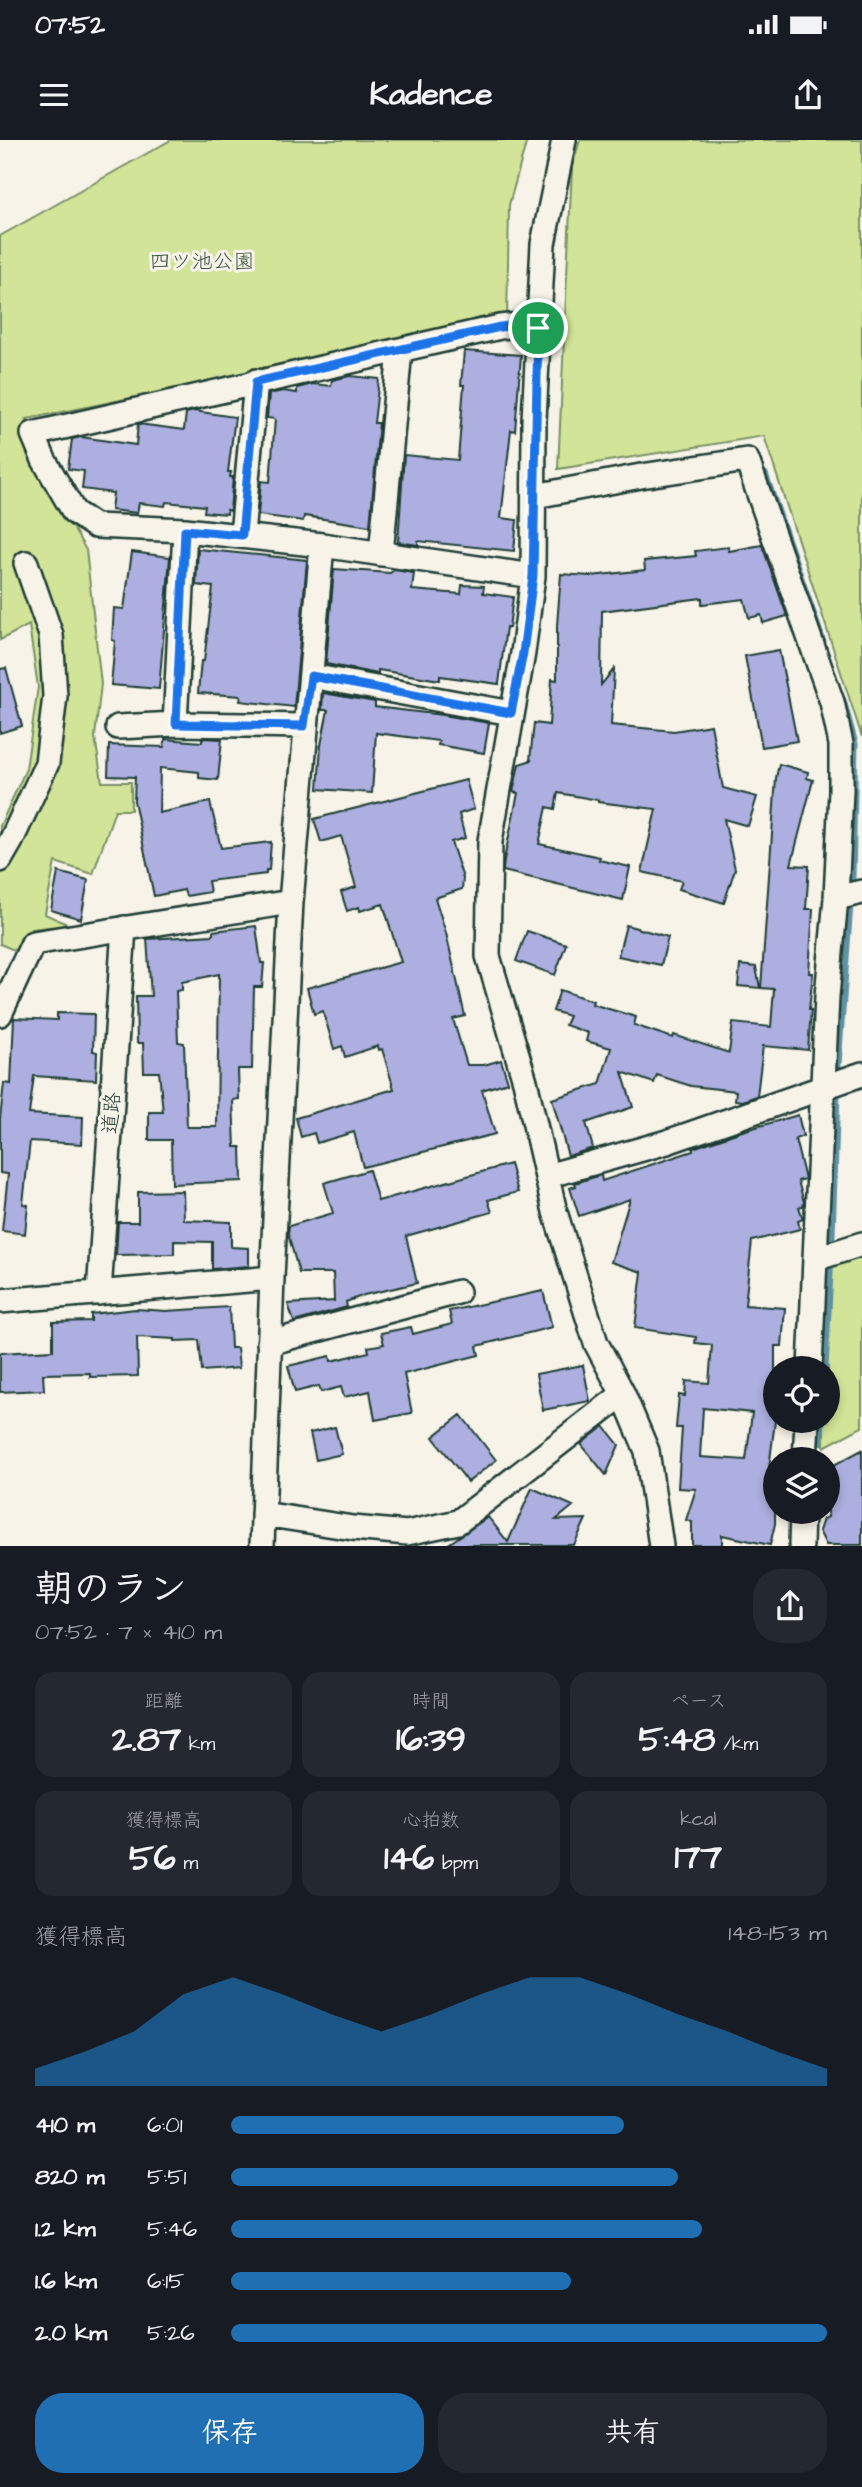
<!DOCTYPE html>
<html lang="ja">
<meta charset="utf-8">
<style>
body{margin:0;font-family:"Architects Daughter","Klee One",sans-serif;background:#242831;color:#f1f3f6;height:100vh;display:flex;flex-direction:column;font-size:26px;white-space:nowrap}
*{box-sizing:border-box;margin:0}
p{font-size:23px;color:#9ea1a6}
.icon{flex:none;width:38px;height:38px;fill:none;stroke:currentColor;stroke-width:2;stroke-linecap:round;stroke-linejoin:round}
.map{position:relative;height:1406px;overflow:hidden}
.sheet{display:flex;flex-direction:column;background:#171b24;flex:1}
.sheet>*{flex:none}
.buttons{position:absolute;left:763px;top:1216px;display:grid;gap:14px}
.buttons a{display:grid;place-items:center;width:77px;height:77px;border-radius:50%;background:#171b24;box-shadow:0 4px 10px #0003;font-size:35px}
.pin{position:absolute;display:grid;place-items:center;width:60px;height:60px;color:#fff;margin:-30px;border:4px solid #fff;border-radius:50%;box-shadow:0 2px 7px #0007}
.round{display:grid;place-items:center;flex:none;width:74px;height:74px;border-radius:28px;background:#242831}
.headline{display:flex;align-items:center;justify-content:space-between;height:119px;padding:0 35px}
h1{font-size:38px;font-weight:700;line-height:52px}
.metrics{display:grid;grid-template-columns:repeat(3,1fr);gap:10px;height:119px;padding:7px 35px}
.metrics div{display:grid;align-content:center;border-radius:18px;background:#242831;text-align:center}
.metrics b{font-size:35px;font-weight:700}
.metrics small{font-size:19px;font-weight:400}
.metrics p{font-size:19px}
.chart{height:196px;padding:14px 35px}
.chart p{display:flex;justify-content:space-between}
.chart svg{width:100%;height:126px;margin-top:7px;fill:#1f6fb2;opacity:.7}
.cta{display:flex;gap:14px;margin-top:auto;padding:14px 35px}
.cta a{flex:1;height:80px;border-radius:28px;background:#1f6fb2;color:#fff;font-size:28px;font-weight:700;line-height:80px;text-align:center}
.cta a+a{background:#242831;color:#f1f3f6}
ul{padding:0 35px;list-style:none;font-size:23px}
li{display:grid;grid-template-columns:112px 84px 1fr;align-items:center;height:52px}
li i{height:18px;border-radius:9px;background:#1f6fb2}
.status{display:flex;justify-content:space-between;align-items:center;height:49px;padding:0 35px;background:#171b24;direction:ltr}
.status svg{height:19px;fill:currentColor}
header{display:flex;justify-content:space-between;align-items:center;height:91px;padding:0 35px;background:#171b24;font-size:32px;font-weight:700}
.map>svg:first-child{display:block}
.green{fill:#d2e498;stroke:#789066;stroke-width:2}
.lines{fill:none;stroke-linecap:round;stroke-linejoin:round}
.stream{stroke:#6191a3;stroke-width:7}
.building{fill:#adafe0;stroke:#1f3d34;stroke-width:2;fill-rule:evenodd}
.minor-casing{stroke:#1f3d34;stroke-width:28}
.minor{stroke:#f7f3e8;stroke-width:23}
.route-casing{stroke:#fff;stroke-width:14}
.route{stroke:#1a73e8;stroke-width:9}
.labels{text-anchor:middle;stroke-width:6;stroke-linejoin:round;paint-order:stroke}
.park-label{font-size:21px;fill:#3a5643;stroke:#f7f3e8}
.street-label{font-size:21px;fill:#1f3d34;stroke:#f7f3e8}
</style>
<div class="status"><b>07:52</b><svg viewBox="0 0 49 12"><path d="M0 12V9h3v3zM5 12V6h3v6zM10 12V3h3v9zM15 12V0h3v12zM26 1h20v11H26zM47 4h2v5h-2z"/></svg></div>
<header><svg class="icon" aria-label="menu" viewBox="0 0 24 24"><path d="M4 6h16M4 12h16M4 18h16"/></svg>Kadence<svg class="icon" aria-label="share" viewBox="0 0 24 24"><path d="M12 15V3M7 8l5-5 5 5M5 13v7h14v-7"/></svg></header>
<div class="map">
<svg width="862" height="1406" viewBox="0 0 862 1406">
<rect width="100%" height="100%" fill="#f7f3e8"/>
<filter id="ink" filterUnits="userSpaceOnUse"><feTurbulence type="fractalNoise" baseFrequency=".0143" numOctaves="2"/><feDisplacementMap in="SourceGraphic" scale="14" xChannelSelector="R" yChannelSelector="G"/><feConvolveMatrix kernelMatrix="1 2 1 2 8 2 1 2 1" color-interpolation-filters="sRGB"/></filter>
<g filter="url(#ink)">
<!-- green -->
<path class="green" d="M 171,0 L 527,0 L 509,65 L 507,182 L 27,279 L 41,292 L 66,376 L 86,410 L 101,544 L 95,597 L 102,642 L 131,642 L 131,670 L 115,670 L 93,734 L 55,722 L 45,774 L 69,785 L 31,789 L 21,813 L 0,804 L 0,686 L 26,629 L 38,547 L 29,485 L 0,500 L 0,96 Z
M 580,0 L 862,0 L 862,597 L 764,296 L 558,329 L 572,27 Z
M 862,1116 L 862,1287 L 824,1307 L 824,1281 L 828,1281 L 828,1228 L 825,1228 L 826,1130 Z"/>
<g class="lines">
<!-- stream -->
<path class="stream" d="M 765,334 L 823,502
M 825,1228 L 832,1095 L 838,924 L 852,738 L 855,604 L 843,560
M 820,1302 L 822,1281"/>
</g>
<!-- building -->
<path class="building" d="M 464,211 L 521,215 L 515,291 L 511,290 L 501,378 L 517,380 L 514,411 L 418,401 L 418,405 L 398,402 L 404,315 L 458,320 L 464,245 L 461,245 Z
M 350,236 L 379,239 L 374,283 L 379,283 L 370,386 L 304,376 L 303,381 L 258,375 L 261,341 L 270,342 L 275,279 L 267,278 L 269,254 L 283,251 L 297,253 L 297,248 L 313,244 L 331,246 L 332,240 Z
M 194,271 L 235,277 L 228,332 L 231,332 L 230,337 L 233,337 L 230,371 L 227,370 L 227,374 L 204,372 L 205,366 L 166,362 L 165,366 L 139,363 L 137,373 L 111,370 L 113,353 L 82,349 L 84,331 L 68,329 L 72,299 L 81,297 L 136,305 L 138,284 L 184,290 L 186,273 Z
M 762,405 L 787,476 L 763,483 L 761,475 L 749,478 L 744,459 L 702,464 L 702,458 L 602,471 L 601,545 L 614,529 L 611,585 L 674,591 L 711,585 L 723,648 L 757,657 L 748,686 L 724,679 L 735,729 L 724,763 L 679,749 L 682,741 L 642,732 L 656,669 L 598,662 L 598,660 L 558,653 L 555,669 L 547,667 L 539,704 L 600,717 L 599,720 L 630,727 L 623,760 L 503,731 L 504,720 L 518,653 L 513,652 L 519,624 L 532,620 L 530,620 L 534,583 L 549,585 L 552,539 L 557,540 L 557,485 L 561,434 L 591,436 L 645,430 L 644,421 L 696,416 L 695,411 L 728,407 L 729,411 Z
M 198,409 L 307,420 L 294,567 L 240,561 L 241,556 L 198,553 L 201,521 L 204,521 L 213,447 L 196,445 Z
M 132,412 L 170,417 L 159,549 L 111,545 L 115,501 L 112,500 L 114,468 L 124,469 Z
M 334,429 L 390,433 L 394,430 L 414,433 L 412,450 L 461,454 L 462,445 L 484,446 L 483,453 L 513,457 L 509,488 L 506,487 L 499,544 L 440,536 L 440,540 L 378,530 L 378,534 L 326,524 Z
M 779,510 L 797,601 L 762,607 L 745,516 Z
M 6,528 L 22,586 L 0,593 L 0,529 Z
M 323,553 L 375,562 L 375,567 L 443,575 L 489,583 L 484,613 L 438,605 L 439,601 L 376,593 L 372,653 L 318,649 L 321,605 L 328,570 L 322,570 Z
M 202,598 L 222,599 L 218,640 L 199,638 L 199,632 L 160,628 L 159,673 L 210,662 L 221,708 L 271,702 L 269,730 L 266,730 L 266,734 L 208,741 L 210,752 L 186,756 L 184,750 L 154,756 L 134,661 L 135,637 L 108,636 L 109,605 L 164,607 L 165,599 L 202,602 Z
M 779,624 L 808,632 L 807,638 L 813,640 L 791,725 L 809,726 L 806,769 L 813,769 L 809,833 L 813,833 L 809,870 L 811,870 L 808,910 L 763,906 L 757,956 L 742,961 L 735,960 L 736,951 L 691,946 L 657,935 L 654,943 L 622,932 L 633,967 L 586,983 L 593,1008 L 568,1016 L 552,959 L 600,944 L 611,908 L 586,901 L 588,893 L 565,885 L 569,876 L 553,871 L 560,850 L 593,861 L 592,864 L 636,877 L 634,885 L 673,898 L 674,895 L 729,913 L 733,883 L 771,887 L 774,849 L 761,848 L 776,638 Z
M 466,640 L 474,669 L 459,674 L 465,698 L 451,702 L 463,738 L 462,749 L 435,758 L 446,793 L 465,876 L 453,879 L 467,925 L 484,925 L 501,920 L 508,942 L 482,950 L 495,994 L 363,1027 L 354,992 L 317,1003 L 314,993 L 301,997 L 296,978 L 394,949 L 382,909 L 379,910 L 378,906 L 345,917 L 342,906 L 334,909 L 323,871 L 314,874 L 307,848 L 401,822 L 383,764 L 360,771 L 359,767 L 347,771 L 341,752 L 356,747 L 341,696 L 321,702 L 314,679 Z
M 58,732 L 88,740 L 81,779 L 51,770 Z
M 626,785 L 668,797 L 661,825 L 618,816 Z
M 256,786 L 261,823 L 264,823 L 262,847 L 254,847 L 252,929 L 238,929 L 239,959 L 233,960 L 235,1007 L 241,1007 L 242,1041 L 172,1044 L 171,1000 L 149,1000 L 149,972 L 163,972 L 159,932 L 144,932 L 143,903 L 137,903 L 136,856 L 151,856 L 147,799 L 213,795 L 213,791 ZM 219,834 L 217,987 L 187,987 L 184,903 L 178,902 L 176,851 L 182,850 L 182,842 Z
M 527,791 L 566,804 L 555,835 L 516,821 Z
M 740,825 L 756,827 L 760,848 L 738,846 Z
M 57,873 L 94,874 L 93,911 L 97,912 L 96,940 L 34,936 L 29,974 L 83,977 L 82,1004 L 30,1001 L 23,1064 L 28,1065 L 25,1094 L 2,1091 L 8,1034 L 0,1033 L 0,979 L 4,943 L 11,944 L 14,878 L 57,880 Z
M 798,975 L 803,996 L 795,999 L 805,1039 L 798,1041 L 804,1062 L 803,1066 L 799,1067 L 803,1079 L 798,1081 L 800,1089 L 752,1101 L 745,1165 L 785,1168 L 782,1206 L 775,1206 L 775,1281 L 769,1328 L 775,1329 L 775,1384 L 770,1405 L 722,1395 L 722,1405 L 692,1405 L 692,1382 L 686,1380 L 696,1349 L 678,1348 L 682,1288 L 676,1288 L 679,1255 L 685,1256 L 686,1241 L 709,1243 L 712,1205 L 695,1203 L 696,1197 L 635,1188 L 642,1132 L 611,1122 L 630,1059 L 579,1076 L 570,1048 L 576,1046 L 575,1043 L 601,1035 L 602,1041 L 693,1011 L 693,1008 L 739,992 ZM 703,1268 L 752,1273 L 746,1320 L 700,1317 Z
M 510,1024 L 518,1052 L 488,1060 L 492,1072 L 406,1096 L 417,1143 L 364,1155 L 346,1162 L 347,1167 L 294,1182 L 288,1164 L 334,1161 L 333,1133 L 299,1133 L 288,1094 L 289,1086 L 333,1073 L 324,1043 L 369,1030 L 378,1061 Z
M 183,1051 L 184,1080 L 231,1082 L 231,1107 L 249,1108 L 249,1126 L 212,1129 L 212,1102 L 174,1101 L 174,1114 L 116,1115 L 118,1082 L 138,1082 L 138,1052 Z
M 543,1151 L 552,1187 L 477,1206 L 479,1215 L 404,1234 L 412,1273 L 375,1280 L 370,1251 L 344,1257 L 341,1247 L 321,1252 L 319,1246 L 295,1252 L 288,1226 L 330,1216 L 331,1221 L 369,1212 L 368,1207 L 384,1204 L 381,1193 L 411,1187 L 413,1194 L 452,1184 L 449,1171 Z
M 229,1167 L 231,1208 L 237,1208 L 239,1228 L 202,1231 L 199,1200 L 175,1201 L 175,1199 L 137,1197 L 138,1236 L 90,1237 L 90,1233 L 43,1234 L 44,1250 L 0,1252 L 0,1213 L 53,1210 L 53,1182 L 91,1181 L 91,1174 L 136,1169 L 166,1171 Z
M 583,1225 L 590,1261 L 543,1270 L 536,1234 Z
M 461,1275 L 496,1320 L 468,1342 L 433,1297 Z
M 604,1286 L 619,1305 L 606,1335 L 581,1304 Z
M 335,1287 L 342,1314 L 316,1320 L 310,1293 Z
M 862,1310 L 862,1405 L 826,1405 L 819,1391 L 823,1379 L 828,1377 L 828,1328 Z
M 532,1348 L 573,1366 L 556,1380 L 586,1379 L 574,1405 L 447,1405 L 488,1377 L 508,1402 Z"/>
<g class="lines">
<defs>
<path id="minor" d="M 564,0 L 543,104 L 534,280 L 533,436 L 523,513 L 490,701 L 488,816 L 525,941 L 555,1072 L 596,1203 L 623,1254 L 647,1311 L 661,1406
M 535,356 L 641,336 L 747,320 L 832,562 L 841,604 L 841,651 L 836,758 L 827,856 L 810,1228
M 185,390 L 175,584 L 305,586
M 242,395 L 256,241
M 322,405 L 185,390 L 95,386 L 74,372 L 44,320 L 33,294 L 500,187 L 527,184 L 538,188
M 381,414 L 400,210
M 311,536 L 511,573
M 118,587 L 175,584
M 0,720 L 11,701 L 47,623 L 55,556 L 51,495 L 26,423
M 836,758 L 862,752
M 0,874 L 33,803 L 291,762
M 547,1036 L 667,1002 L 862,934
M 815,1119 L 862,1104
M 99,1153 L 124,788
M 0,1161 L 272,1138
M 269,1203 L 458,1152
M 805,1320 L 807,1281
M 263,1374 L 353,1388 L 407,1393 L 458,1382 L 623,1254
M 262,1406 L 272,1138 L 291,762 L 322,405 L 533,436
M 801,1406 L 802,1372"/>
</defs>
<!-- minor casing -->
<use href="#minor" class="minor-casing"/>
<!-- minor -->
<use href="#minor" class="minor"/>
</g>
</g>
<g class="lines" filter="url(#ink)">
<defs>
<path id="route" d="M 527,184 L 538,188 L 533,436 L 523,513 L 511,573 L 311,536 L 304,586 L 176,584 L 185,390 L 242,395 L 256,242 L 500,187 Z"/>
</defs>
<!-- route casing -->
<use href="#route" class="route-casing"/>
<!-- route -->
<use href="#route" class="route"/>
</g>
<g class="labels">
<!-- park labels -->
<g class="park-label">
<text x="202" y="128">四ツ池公園</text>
</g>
<!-- street labels -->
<g class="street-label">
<text transform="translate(111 973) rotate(-86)" y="7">道路</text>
</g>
</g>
</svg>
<div class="buttons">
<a><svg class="icon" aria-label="locate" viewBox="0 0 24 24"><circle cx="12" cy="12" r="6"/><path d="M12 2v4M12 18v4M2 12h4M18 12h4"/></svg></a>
<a><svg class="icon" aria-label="layers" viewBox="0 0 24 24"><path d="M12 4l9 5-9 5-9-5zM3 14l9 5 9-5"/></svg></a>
</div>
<div class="pin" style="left:538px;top:188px;background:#1e9e55"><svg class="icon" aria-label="arrive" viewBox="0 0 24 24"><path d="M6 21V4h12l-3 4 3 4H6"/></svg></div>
</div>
<section class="sheet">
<div class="headline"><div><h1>朝のラン</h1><p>07:52 · 7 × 410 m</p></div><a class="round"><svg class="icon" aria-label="share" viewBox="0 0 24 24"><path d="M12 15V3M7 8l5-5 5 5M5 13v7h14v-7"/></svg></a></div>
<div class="metrics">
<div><p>距離</p><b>2.87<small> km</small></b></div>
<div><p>時間</p><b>16:39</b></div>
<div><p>ペース</p><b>5:48<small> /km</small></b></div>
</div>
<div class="metrics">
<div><p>獲得標高</p><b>56<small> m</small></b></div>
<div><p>心拍数</p><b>146<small> bpm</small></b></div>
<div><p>kcal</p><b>177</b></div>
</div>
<div class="chart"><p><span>獲得標高</span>148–153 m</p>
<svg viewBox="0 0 160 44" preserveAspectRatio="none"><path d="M0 44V38L10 32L20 25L30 12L40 6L50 12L60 19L70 25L80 19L90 12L100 6L110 6L120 12L130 19L140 25L150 32L160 38V44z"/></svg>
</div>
<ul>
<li><b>410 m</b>6:01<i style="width:66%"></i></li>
<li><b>820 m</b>5:51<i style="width:75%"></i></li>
<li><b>1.2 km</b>5:46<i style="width:79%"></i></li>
<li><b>1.6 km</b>6:15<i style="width:57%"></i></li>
<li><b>2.0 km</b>5:26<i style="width:100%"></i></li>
</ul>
<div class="cta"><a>保存</a><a>共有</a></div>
</section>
